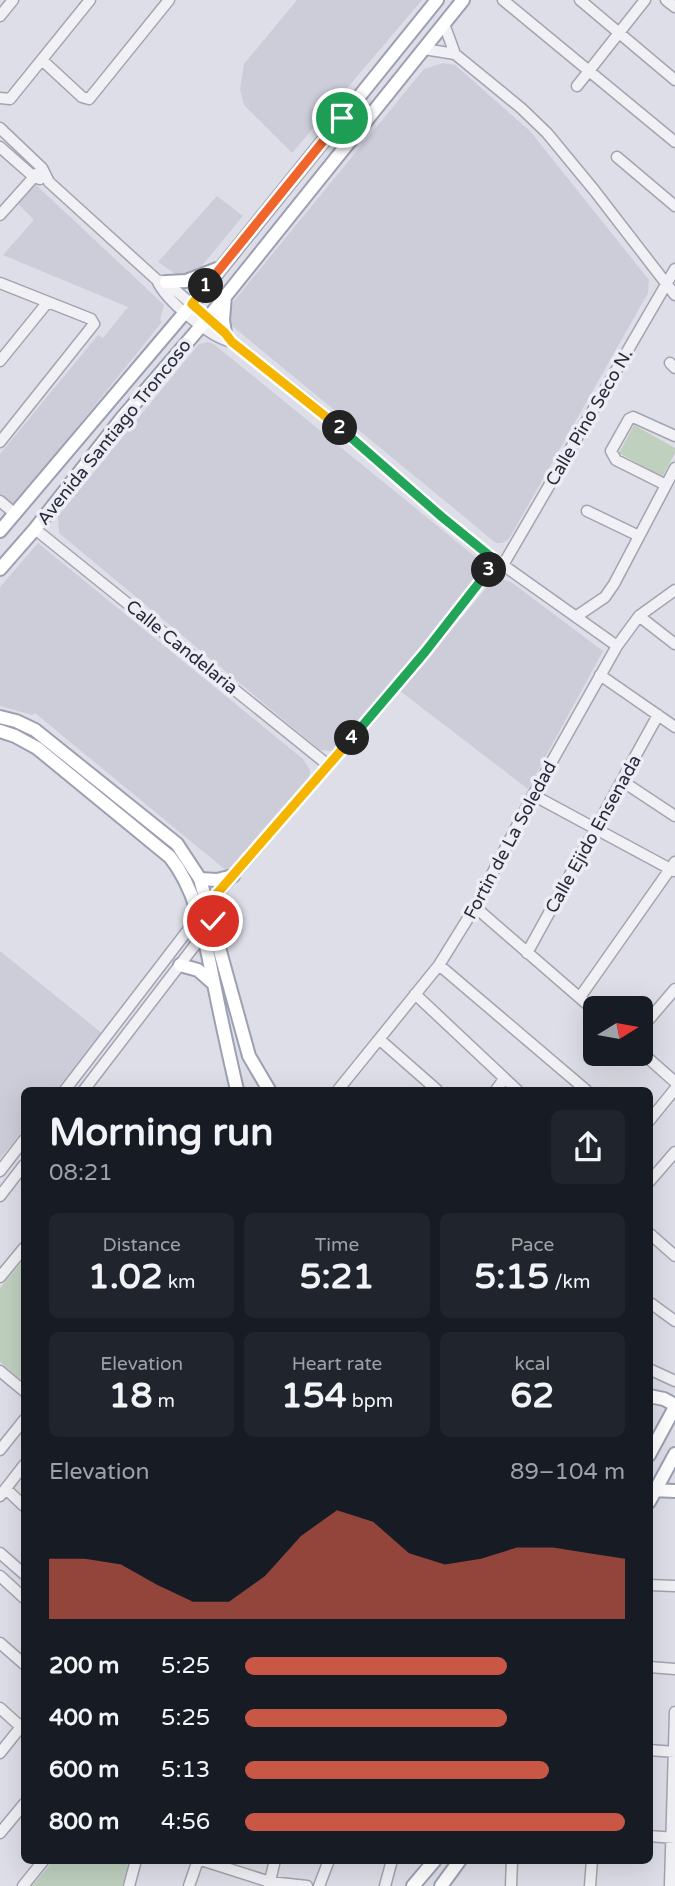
<!DOCTYPE html>
<meta charset="utf-8">
<style>
body{margin:0;font-family:"Varela Round",sans-serif;background:#20242c;color:#f1f3f6;height:100vh;display:flex;flex-direction:column;font-size:26px;white-space:nowrap}
*{box-sizing:border-box;margin:0}
p{font-size:23px;color:#9ea1a6}
.icon{flex:none;width:38px;height:38px;fill:none;stroke:currentColor;stroke-width:2;stroke-linecap:round;stroke-linejoin:round}
.map{position:relative;flex:1;overflow:hidden}
.side{position:absolute;left:21px;top:1087px;width:632px;height:777px;display:flex;flex-direction:column;background:#171b24;border-radius:10px;box-shadow:0 7px 28px #0002}
.side>*{flex:none}
.needle{width:46px;rotate:79deg}
.buttons{position:absolute;left:583px;top:996px;display:grid;gap:14px}
.buttons a{display:grid;place-items:center;width:70px;height:70px;border-radius:10px;background:#171b24;box-shadow:0 7px 28px #0002;font-size:35px}
.pin{position:absolute;display:grid;place-items:center;width:60px;height:60px;color:#fff;margin:-30px;border:4px solid #fff;border-radius:50%;box-shadow:0 2px 7px #0007}
.km{position:absolute;width:35px;height:35px;margin:-18px;border-radius:50%;background:#222;color:#fff;font-size:19px;line-height:35px;text-align:center}
.round{display:grid;place-items:center;flex:none;width:74px;height:74px;border-radius:10px;background:#20242c}
.summary{display:flex;align-items:center;justify-content:space-between;height:119px;padding:0 28px}
h1{font-size:38px;font-weight:700;line-height:52px}
.figures{display:grid;grid-template-columns:repeat(3,1fr);gap:10px;height:119px;padding:7px 28px}
.figures div{display:grid;align-content:center;border-radius:10px;background:#20242c;text-align:center}
.figures b{font-size:35px;font-weight:700}
.figures small{font-size:19px;font-weight:400}
.figures p{font-size:19px}
.chart{height:196px;padding:14px 28px}
.chart p{display:flex;justify-content:space-between}
.chart svg{width:100%;height:126px;margin-top:7px;fill:#c95745;opacity:.7}
ul{padding:0 28px;list-style:none;font-size:23px}
li{display:grid;grid-template-columns:112px 84px 1fr;align-items:center;height:52px}
li i{height:18px;border-radius:9px;background:#c95745}
.map>svg:first-child{display:block}
.built{fill:#cccdd9}
.green{fill:#bfd0bf}
.lines{fill:none;stroke-linecap:round;stroke-linejoin:round}
.minor-casing{stroke:#a3a4b1;stroke-width:13}
.major-casing{stroke:#9da0b2;stroke-width:16}
.minor{stroke:#f0f0f5;stroke-width:10}
.major{stroke:#fff;stroke-width:12}
.split-1-casing{stroke:#fff;stroke-width:14}
.split-2-casing{stroke:#fff;stroke-width:14}
.split-3-casing{stroke:#fff;stroke-width:14}
.split-4-casing{stroke:#fff;stroke-width:14}
.split-5-casing{stroke:#fff;stroke-width:14}
.split-1{stroke:#f0652b;stroke-width:9}
.split-2{stroke:#f5b400;stroke-width:9}
.split-3{stroke:#22a559;stroke-width:9}
.split-4{stroke:#22a559;stroke-width:9}
.split-5{stroke:#f5b400;stroke-width:9}
.labels{text-anchor:middle;stroke-width:7;stroke-linejoin:round;paint-order:stroke}
.street-label{font-size:18px;fill:#27293d;stroke:#edeef5}
</style>
<div class="map">
<svg width="675" height="1886" viewBox="0 0 675 1886">
<rect width="100%" height="100%" fill="#dddee7"/>
<!-- built -->
<path class="built" d="M 297,0 L 422,0 L 292,153 L 244,105 L 240,89 L 244,64 Z
M 443,63 L 455,65 L 530,131 L 649,280 L 648,293 L 509,539 L 502,543 L 496,543 L 231,325 L 230,313 L 233,302 L 424,69 Z
M 34,183 L 164,305 L 160,320 L 162,322 L 15,504 L 11,505 L 0,497 L 0,454 L 98,335 L 103,338 L 128,307 L 3,255 L 34,220 L 17,203 Z
M 217,196 L 243,216 L 195,274 L 186,277 L 177,275 L 158,262 Z
M 208,342 L 215,345 L 478,559 L 482,565 L 480,574 L 353,730 L 332,751 L 320,750 L 59,533 L 58,516 L 199,344 Z
M 38,543 L 303,759 L 310,770 L 309,781 L 254,846 L 228,872 L 35,713 L 32,715 L 0,706 L 0,587 Z
M 500,579 L 511,582 L 603,651 L 528,789 L 400,691 L 488,586 Z
M 0,951 L 103,1034 L 56,1090 L 24,1090 L 24,1129 L 0,1159 Z"/>
<!-- green -->
<path class="green" d="M 634,425 L 675,448 L 675,453 L 662,477 L 619,453 Z
M 24,1259 L 24,1382 L 0,1362 L 0,1288 Z
M 54,1860 L 129,1860 L 122,1886 L 32,1886 Z"/>
<g class="lines">
<defs>
<path id="minor" d="M 503,0 L 675,142
M 580,0 L 675,80
M 666,0 L 675,7
M 0,16 L 13,0
M 444,24 L 455,54
M 424,49 L 455,54 L 521,108 L 547,133 L 594,190 L 675,295
M 42,60 L 82,97 L 89,99 L 169,0
M 577,86 L 645,0
M 0,98 L 10,99 L 90,0
M 0,128 L 42,168 L 49,182 L 157,280 C 165,300 211,338 232,342
M 0,147 L 34,177 L 40,179
M 617,157 L 675,206
M 0,215 L 42,168
M 157,280 L 166,282 L 225,333 L 232,342 L 310,403 L 479,548 L 617,646
M 0,283 L 91,319 L 94,324 L 0,442
M 0,361 L 47,303
M 670,363 L 675,368
M 666,485 L 616,460 L 611,451 L 629,419 L 633,417 L 675,436
M 0,501 L 14,513
M 587,511 L 639,536
M 35,529 L 328,765
M 503,565 L 675,269
M 577,616 L 605,597 L 614,584 L 675,468
M 639,616 L 675,644
M 600,675 L 675,727
M 622,781 L 675,816
M 533,795 L 674,871
M 475,907 L 595,1011
M 527,953 L 658,715
M 439,965 L 586,1090
M 415,994 L 517,1090
M 580,997 L 675,862
M 640,1030 L 675,989
M 379,1039 L 437,1090
M 640,1051 L 675,1082
M 65,1090 L 198,917 L 425,652 L 496,560
M 84,1090 L 205,932
M 338,1090 L 439,965 L 475,907 L 533,795 L 617,646 L 639,616 L 675,590
M 496,1090 L 504,1079
M 649,1121 L 675,1089
M 0,1171 L 24,1140
M 649,1182 L 675,1152
M 0,1196 L 24,1165
M 649,1233 L 675,1256
M 0,1277 L 24,1248
M 649,1302 L 675,1321
M 649,1369 L 675,1381
M 0,1371 L 24,1391
M 0,1450 L 24,1420
M 6,1489 L 24,1506
M 0,1496 L 24,1465
M 0,1553 L 24,1574
M 0,1576 L 24,1598
M 649,1585 L 675,1586
M 0,1643 L 24,1664
M 649,1667 L 675,1669
M 0,1708 L 21,1727
M 649,1750 L 675,1752
M 0,1753 L 24,1723
M 0,1833 L 24,1804
M 649,1836 L 675,1838
M 201,1860 L 270,1882 L 307,1886
M 269,1885 L 275,1860
M 23,1886 L 44,1860
M 129,1886 L 136,1860
M 189,1886 L 198,1860
M 319,1886 L 329,1860
M 385,1886 L 392,1860
M 511,1886 L 512,1860
M 590,1886 L 592,1860
M 670,1886 L 675,1712"/>
<path id="major" d="M 166,282 L 186,281 L 217,269
M 225,295 L 223,320 L 225,333
M 0,531 L 192,304 L 437,0
M 0,569 L 35,529 L 122,418 L 208,318 L 463,0
M 0,717 L 16,721 L 35,730 L 177,844 L 200,879 L 249,1056 L 269,1090
M 0,731 L 15,736 L 37,748 L 170,857 C 198,892 205,941 214,984 C 221,1019 229,1055 237,1090
M 200,879 L 217,880 L 233,876
M 180,965 L 198,970 L 214,984
M 649,1396 L 664,1399 L 675,1405
M 649,1455 L 675,1407
M 651,1490 L 675,1491
M 649,1502 L 675,1454
M 413,1886 L 435,1860
M 441,1886 L 460,1860"/>
</defs>
<!-- minor casing -->
<use href="#minor" class="minor-casing"/>
<!-- major casing -->
<use href="#major" class="major-casing"/>
<!-- minor -->
<use href="#minor" class="minor"/>
<!-- major -->
<use href="#major" class="major"/>
</g>
<g class="lines">
<defs>
<path id="split-1" d="M 206,286 L 342,118"/>
<path id="split-2" d="M 206,286 L 192,304 L 225,333 L 232,342 L 340,428"/>
<path id="split-3" d="M 340,428 L 442,517 L 496,561 L 489,570"/>
<path id="split-4" d="M 352,738 L 425,652 L 489,570"/>
<path id="split-5" d="M 213,921 L 207,905 L 352,738"/>
</defs>
<!-- split-1 casing -->
<use href="#split-1" class="split-1-casing"/>
<!-- split-2 casing -->
<use href="#split-2" class="split-2-casing"/>
<!-- split-3 casing -->
<use href="#split-3" class="split-3-casing"/>
<!-- split-4 casing -->
<use href="#split-4" class="split-4-casing"/>
<!-- split-5 casing -->
<use href="#split-5" class="split-5-casing"/>
<!-- split-1 -->
<use href="#split-1" class="split-1"/>
<!-- split-2 -->
<use href="#split-2" class="split-2"/>
<!-- split-3 -->
<use href="#split-3" class="split-3"/>
<!-- split-4 -->
<use href="#split-4" class="split-4"/>
<!-- split-5 -->
<use href="#split-5" class="split-5"/>
</g>
<g class="labels">
<!-- street labels -->
<g class="street-label">
<text transform="translate(589 417) rotate(-60)" y="6">Calle Pino Seco N.</text>
<text transform="translate(114 432) rotate(-51)" y="6">Avenida Santiago Troncoso</text>
<text transform="translate(182 647) rotate(39)" y="6">Calle Candelaria</text>
<text transform="translate(593 834) rotate(-61)" y="6">Calle Ejido Ensenada</text>
<text transform="translate(510 840) rotate(-62)" y="6">Fortin de La Soledad</text>
</g>
</g>
</svg>
<div class="buttons">
<a><svg class="needle" viewBox="-14 -14 28 28"><path d="M0-13l5 13h-10z" fill="#e53935"/><path d="M0 13l5-13h-10z" fill="#9ea1a6"/></svg></a>
</div>
<div class="pin" style="left:342px;top:118px;background:#1e9e55"><svg class="icon" aria-label="arrive" viewBox="0 0 24 24"><path d="M6 21V4h12l-3 4 3 4H6"/></svg></div>
<div class="pin" style="left:213px;top:921px;background:#d93025"><svg class="icon" aria-label="check" viewBox="0 0 24 24"><path d="M5 12l5 5 9-10"/></svg></div>
<b class="km" style="left:206px;top:286px">1</b>
<b class="km" style="left:340px;top:428px">2</b>
<b class="km" style="left:489px;top:570px">3</b>
<b class="km" style="left:352px;top:738px">4</b>
<section class="side">
<div class="summary"><div><h1>Morning run</h1><p>08:21</p></div><a class="round"><svg class="icon" aria-label="share" viewBox="0 0 24 24"><path d="M12 15V3M7 8l5-5 5 5M5 13v7h14v-7"/></svg></a></div>
<div class="figures">
<div><p>Distance</p><b>1.02<small> km</small></b></div>
<div><p>Time</p><b>5:21</b></div>
<div><p>Pace</p><b>5:15<small> /km</small></b></div>
</div>
<div class="figures">
<div><p>Elevation</p><b>18<small> m</small></b></div>
<div><p>Heart rate</p><b>154<small> bpm</small></b></div>
<div><p>kcal</p><b>62</b></div>
</div>
<div class="chart"><p><span>Elevation</span>89–104 m</p>
<svg viewBox="0 0 160 44" preserveAspectRatio="none"><path d="M0 44V23L10 23L20 25L30 32L40 38L50 38L60 29L70 15L80 6L90 10L100 21L110 25L120 23L130 19L140 19L150 21L160 23V44z"/></svg>
</div>
<ul>
<li><b>200 m</b>5:25<i style="width:69%"></i></li>
<li><b>400 m</b>5:25<i style="width:69%"></i></li>
<li><b>600 m</b>5:13<i style="width:80%"></i></li>
<li><b>800 m</b>4:56<i style="width:100%"></i></li>
</ul>
</section>
</div>
